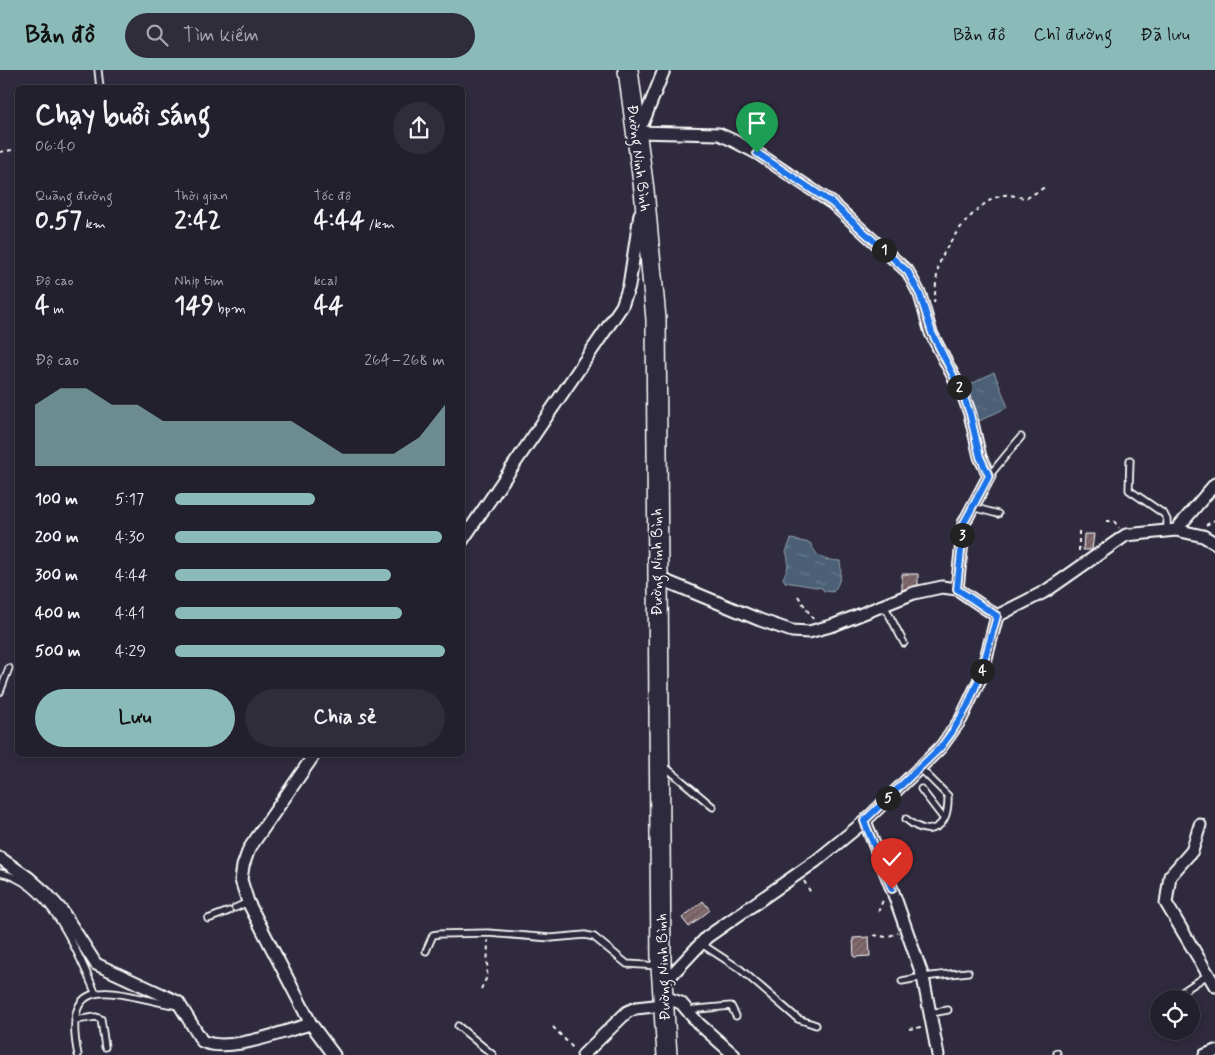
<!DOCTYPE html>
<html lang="vi">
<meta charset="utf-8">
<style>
body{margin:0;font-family:Mynerve,sans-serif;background:#2f2d3a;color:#f1f3f6;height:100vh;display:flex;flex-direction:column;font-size:19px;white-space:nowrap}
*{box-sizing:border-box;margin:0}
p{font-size:16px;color:#a3a3aa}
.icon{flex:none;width:28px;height:28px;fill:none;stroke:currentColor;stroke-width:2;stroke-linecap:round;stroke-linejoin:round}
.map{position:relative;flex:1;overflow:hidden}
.details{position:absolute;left:15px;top:15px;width:450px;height:672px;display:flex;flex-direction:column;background:#23202e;border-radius:8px;box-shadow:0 2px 8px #0003,0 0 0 1px #403e4a}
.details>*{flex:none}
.fabs{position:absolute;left:1150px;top:920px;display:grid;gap:10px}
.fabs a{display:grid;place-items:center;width:50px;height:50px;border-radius:50%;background:#23202e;box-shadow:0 2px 8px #0003,0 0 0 1px #403e4a;font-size:25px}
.pin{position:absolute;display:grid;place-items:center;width:42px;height:42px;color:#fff;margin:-51px -21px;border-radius:50% 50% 50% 0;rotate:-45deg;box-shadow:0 0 5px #0007}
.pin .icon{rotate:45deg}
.km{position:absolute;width:25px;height:25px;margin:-12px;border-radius:50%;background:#222;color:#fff;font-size:14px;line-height:25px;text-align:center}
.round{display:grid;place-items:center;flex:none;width:52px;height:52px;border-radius:26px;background:#2f2d3a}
.headline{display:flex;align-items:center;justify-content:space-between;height:85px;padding:0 20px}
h1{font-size:28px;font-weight:700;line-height:38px}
.stats{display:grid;grid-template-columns:repeat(3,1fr);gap:8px;height:85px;padding:5px 20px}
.stats div{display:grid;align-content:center}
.stats b{font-size:25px;font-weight:700}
.stats small{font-size:14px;font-weight:400}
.stats p{font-size:14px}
.chart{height:140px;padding:10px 20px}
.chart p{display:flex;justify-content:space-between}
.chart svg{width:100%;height:90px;margin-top:5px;fill:#8bbbb9;opacity:.7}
.action{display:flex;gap:10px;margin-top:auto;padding:10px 20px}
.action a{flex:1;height:58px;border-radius:30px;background:#8bbbb9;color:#111;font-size:20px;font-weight:700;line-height:58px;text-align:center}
.action a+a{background:#2f2d3a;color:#f1f3f6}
ul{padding:0 20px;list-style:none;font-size:16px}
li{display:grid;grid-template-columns:80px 60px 1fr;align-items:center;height:38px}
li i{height:12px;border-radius:6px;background:#8bbbb9}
header{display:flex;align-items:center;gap:30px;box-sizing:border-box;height:70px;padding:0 25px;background:#8bbbb9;color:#111}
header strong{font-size:24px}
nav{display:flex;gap:28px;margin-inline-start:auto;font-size:18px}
.search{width:350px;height:45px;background:#2f2d3a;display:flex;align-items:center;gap:12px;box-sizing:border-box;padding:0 18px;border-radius:28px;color:#a3a3aa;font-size:19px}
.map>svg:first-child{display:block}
.water{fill:url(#water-ripples);stroke:#93a0ad}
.building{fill:url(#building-hatch);stroke:#fff}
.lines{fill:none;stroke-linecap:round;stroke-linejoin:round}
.service-casing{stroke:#fff;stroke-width:9}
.minor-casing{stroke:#fff;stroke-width:15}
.trunk-casing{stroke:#fff;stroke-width:22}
.path{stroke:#fff;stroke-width:2;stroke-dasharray:4 4;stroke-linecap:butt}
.service{stroke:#2f2a3d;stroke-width:5.5}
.minor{stroke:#2f2a3d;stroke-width:11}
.trunk{stroke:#2f2a3d;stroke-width:19}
.route-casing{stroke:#fff;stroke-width:10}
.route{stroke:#1a73e8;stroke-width:6}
.labels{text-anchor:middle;stroke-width:4;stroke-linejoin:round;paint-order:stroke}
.street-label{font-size:15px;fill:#fff;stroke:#2f2a3d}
</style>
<header>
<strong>Bản đồ</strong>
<div class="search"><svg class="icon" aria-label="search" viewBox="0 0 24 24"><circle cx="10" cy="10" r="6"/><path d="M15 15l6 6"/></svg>Tìm kiếm</div>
<nav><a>Bản đồ</a><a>Chỉ đường</a><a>Đã lưu</a></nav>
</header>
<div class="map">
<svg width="1215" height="985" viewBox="0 0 1215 985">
<defs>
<pattern id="water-ripples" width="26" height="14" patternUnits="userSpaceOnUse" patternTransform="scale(1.25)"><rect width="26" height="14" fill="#4b6176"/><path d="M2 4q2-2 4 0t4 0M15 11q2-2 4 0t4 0" fill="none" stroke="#66798b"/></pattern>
<pattern id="building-hatch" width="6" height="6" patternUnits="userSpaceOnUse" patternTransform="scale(1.25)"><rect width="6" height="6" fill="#766064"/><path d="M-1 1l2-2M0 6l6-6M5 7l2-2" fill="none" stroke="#8b787b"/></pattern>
</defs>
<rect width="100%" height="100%" fill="#2f2a3d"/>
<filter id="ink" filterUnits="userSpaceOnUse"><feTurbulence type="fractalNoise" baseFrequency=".02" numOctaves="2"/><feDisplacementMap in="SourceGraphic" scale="10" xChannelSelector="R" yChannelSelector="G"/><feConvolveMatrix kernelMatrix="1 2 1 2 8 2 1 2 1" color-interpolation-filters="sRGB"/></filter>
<g filter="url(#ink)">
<!-- water -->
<path class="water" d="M 994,302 L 1008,337 L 975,353 L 962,319 Z
M 791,469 L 810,473 C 820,490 820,489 840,491 C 842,504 841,511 833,522 L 824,521 L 822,518 L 785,512 L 783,508 C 788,498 790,492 786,482 Z"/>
<!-- building -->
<path class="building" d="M 1084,464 L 1094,464 L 1092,480 L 1083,480 Z
M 902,504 L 918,504 L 918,515 L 902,520 Z
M 703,831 L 710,840 L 689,857 L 682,848 Z
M 869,867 L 870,886 L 854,887 L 853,868 Z"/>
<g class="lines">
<defs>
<path id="service" d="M 98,0 L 100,18
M 1130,390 L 1129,420 L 1164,444 L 1167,450 L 1167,460
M 989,406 L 1021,367
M 972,437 L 998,444
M 884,535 L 904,573
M 0,622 L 9,598
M 663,695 L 713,737
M 921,719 L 944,749
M 906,749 C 931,770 949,757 948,726 L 919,697
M 0,803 C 49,811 78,882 95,922
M 235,838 L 248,832
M 208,849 L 229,841
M 700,873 L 740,899 L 798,949 L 816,955
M 426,881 L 433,865 L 439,864 L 488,863 L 551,868 L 585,865 L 594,867 L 627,894 L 659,896
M 902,911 L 923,907 L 968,902
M 1182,922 L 1209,904
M 687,940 L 731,936 L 736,946
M 931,943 L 948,940
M 75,950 L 96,947 L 101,949 L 105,977
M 458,956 L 493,985
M 78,985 C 59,894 123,927 178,936
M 1057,985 L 1057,983"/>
<path id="minor" d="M 636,56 L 643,52 L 646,45 L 664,0
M 636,62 L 719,64 L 732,70 L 757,83 L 832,133 L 908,202 L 920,225 L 931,263 L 964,327 L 970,344 L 980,387 L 989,406 L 964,453 L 957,519
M 1176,460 L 1215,414
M 462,471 L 622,236 L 629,216 L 640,144
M 656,507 L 760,550 L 792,561 L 809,562 L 834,555 L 914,523 L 942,517 L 957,519 L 997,546
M 314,685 L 249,779 L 243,796 L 241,810 L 248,832 L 311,954 L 334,985
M 865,751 L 892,819 L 923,907 L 938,985
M 1200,755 L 1192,781 L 1170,806 L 1166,833 L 1215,916
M 0,788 L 29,808 L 46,823 L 62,841 L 96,894 L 178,932 L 202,971 C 228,984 283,961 311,954
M 662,915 L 707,867 L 816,791 L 865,751 L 941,677 L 961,649 L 981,607 L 997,546 L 1046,521 L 1126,465 L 1176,460 L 1203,466 L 1215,473
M 662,926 L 681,933 L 698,953 L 734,985
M 583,985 L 627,942 L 636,938 L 663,935
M 1205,985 L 1215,981"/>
<path id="trunk" d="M 628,0 L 644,120 L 656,249 L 661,896 L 667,985"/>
</defs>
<!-- service casing -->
<use href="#service" class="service-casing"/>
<!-- minor casing -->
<use href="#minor" class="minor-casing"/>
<!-- trunk casing -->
<use href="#trunk" class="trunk-casing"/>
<!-- path -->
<path class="path" d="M 0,82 L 18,79
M 934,233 C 936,219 936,199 942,187 C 952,165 980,129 1004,125 C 1011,124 1020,128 1027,128 L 1045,117
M 1106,451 L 1114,451 L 1119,458
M 1206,455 L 1215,450
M 1079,461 L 1079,484
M 798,526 L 813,549
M 804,811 L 811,823
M 878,842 L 884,828
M 874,865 L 886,867 L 898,863
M 481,919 L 487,907 L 488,870
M 553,957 L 575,980
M 909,959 L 921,957"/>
<!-- service -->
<use href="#service" class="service"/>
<!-- minor -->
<use href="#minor" class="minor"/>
<!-- trunk -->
<use href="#trunk" class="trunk"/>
</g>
</g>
<g class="lines" filter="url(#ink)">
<defs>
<path id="route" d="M 757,83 L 832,133 L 908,202 L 920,225 L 932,263 L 964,327 L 970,344 L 980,387 L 989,406 L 964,453 L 957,519 L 997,546 L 980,606 L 967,637 L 952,662 L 941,677 L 864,751 L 892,819"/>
</defs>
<!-- route casing -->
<use href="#route" class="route-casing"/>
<!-- route -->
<use href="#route" class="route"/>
</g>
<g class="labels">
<!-- street labels -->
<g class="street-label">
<text transform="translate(639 88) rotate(83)" y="5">Đường Ninh Bình</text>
<text transform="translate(657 492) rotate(-90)" y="5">Đường Ninh Bình</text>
<text transform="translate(663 897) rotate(-92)" y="5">Đường Ninh Bình</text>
</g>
</g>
</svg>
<div class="fabs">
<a><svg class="icon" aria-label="locate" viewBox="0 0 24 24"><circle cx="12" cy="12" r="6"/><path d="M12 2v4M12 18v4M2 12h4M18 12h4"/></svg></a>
</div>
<div class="pin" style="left:757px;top:83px;background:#1e9e55"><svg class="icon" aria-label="arrive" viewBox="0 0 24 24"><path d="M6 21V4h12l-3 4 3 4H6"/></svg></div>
<div class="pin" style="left:892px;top:819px;background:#d93025"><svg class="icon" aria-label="check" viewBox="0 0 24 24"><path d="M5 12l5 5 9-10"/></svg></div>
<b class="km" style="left:884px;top:180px">1</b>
<b class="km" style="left:959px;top:317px">2</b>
<b class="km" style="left:962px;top:465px">3</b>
<b class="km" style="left:982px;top:601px">4</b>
<b class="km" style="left:888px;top:728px">5</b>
<section class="details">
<div class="headline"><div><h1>Chạy buổi sáng</h1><p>06:40</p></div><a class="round"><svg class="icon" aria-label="share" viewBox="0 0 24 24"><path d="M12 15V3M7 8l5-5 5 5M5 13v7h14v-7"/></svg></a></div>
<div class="stats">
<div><p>Quãng đường</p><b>0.57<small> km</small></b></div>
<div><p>Thời gian</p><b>2:42</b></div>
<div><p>Tốc độ</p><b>4:44<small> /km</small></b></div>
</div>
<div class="stats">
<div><p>Độ cao</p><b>4<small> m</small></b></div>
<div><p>Nhịp tim</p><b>149<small> bpm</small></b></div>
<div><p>kcal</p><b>44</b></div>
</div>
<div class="chart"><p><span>Độ cao</span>264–268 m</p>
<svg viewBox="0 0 160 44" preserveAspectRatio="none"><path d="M0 44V14L10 6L20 6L30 14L40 14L50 22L60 22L70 22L80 22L90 22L100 22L110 30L120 38L130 38L140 38L150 30L160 14V44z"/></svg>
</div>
<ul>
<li><b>100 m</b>5:17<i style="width:52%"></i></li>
<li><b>200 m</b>4:30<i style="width:99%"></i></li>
<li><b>300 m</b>4:44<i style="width:80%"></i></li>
<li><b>400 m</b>4:41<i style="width:84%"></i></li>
<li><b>500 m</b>4:29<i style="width:100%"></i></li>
</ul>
<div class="action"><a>Lưu</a><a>Chia sẻ</a></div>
</section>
</div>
